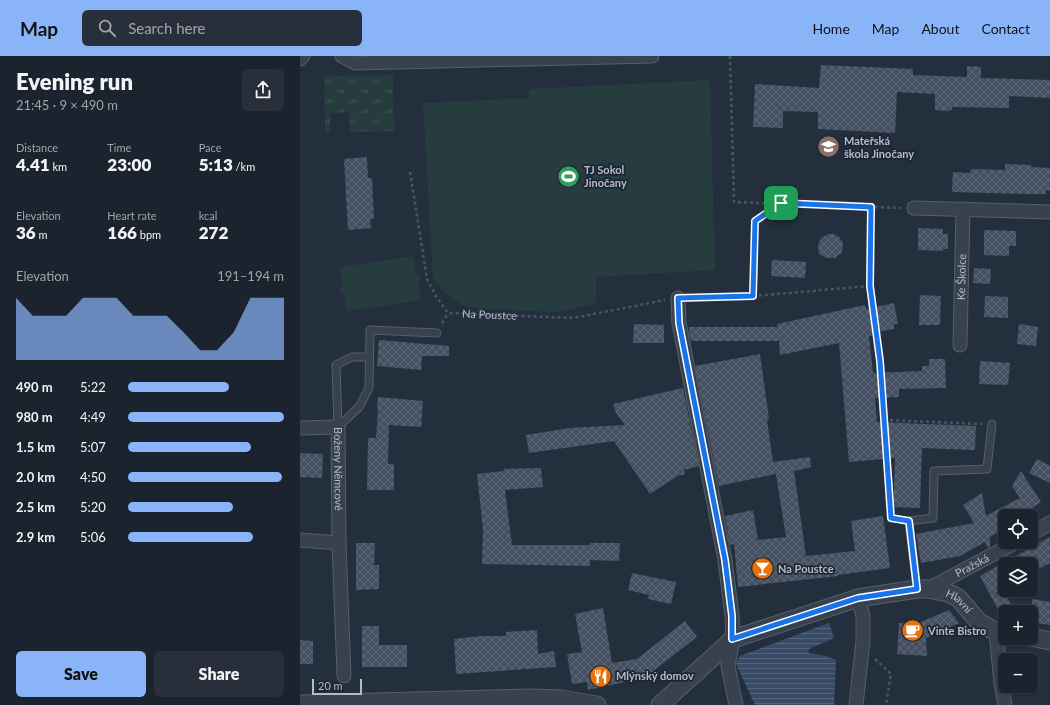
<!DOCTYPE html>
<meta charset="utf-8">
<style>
body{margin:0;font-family:Lato,sans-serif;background:#282f3a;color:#f1f3f6;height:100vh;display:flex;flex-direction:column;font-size:15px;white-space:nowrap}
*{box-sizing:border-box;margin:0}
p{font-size:13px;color:#a0a4aa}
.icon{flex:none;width:22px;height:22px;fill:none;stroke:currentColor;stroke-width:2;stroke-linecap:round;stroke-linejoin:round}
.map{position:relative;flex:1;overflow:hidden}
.drawer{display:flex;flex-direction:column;background:#1b232e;width:300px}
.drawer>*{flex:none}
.controls{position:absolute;left:698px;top:453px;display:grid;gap:8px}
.controls a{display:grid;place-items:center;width:40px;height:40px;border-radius:6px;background:#1b232e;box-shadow:0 1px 3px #0004,0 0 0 1px #39404a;font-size:20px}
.scale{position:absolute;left:12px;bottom:10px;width:50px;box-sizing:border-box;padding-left:4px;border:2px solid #b4bcc9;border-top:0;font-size:11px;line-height:14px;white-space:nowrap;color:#b4bcc9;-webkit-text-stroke:3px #1d2633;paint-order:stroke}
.pin{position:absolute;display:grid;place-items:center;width:34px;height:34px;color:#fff;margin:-17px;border-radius:8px;box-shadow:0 2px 6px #0006}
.round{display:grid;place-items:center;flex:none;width:42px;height:42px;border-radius:6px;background:#282f3a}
.overview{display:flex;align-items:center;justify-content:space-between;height:68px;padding:0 16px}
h1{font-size:22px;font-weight:800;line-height:30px}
.stats{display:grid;grid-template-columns:repeat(3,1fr);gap:6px;height:68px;padding:4px 16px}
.stats div{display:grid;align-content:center}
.stats b{font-size:17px;font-weight:800}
.stats small{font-size:11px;font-weight:400}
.stats p{font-size:11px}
.chart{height:112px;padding:8px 16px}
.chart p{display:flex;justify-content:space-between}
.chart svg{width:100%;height:72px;margin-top:4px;fill:#8ab4f8;opacity:.7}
.primary-button{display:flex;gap:8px;margin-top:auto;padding:8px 16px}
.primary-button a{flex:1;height:46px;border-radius:6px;background:#8ab4f8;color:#111;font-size:16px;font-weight:800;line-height:46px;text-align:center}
.primary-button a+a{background:#282f3a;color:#f1f3f6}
ul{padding:0 16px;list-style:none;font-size:13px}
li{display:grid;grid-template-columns:64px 48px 1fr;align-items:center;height:30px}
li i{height:10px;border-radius:5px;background:#8ab4f8}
header{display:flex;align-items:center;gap:24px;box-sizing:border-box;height:56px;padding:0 20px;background:#8ab4f8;color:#111}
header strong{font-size:19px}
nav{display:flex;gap:22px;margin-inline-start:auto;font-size:14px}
.search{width:280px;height:36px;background:#282f3a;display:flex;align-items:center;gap:10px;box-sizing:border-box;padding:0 14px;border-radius:6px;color:#a0a4aa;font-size:15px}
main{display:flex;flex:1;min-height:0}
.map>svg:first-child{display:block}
.green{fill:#263c3f}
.park{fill:url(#park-tufts)}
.water{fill:url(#water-rules)}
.building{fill:url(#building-cross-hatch)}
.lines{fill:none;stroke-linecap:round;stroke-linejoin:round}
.service-casing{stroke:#565f6c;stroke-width:9}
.minor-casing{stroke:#565f6c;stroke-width:15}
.tertiary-casing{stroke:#565f6c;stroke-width:19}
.path{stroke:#44595c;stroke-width:2.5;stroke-dasharray:3 3;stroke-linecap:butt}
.service{stroke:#38414e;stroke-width:7}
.minor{stroke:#38414e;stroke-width:13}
.tertiary{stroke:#38414e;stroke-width:17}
.route-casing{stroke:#fff;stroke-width:8}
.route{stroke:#1a73e8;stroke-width:5}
.labels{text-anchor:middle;stroke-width:3.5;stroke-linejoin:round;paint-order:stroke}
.poi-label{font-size:11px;font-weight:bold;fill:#b4bcc9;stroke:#1d2633;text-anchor:start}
.street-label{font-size:11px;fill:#b4bcc9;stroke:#1d2633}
</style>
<header>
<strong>Map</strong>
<div class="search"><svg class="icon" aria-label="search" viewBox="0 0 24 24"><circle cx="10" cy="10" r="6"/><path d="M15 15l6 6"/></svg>Search here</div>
<nav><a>Home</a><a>Map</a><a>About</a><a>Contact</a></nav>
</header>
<main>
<section class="drawer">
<div class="overview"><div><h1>Evening run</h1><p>21:45 · 9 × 490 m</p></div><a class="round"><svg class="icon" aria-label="share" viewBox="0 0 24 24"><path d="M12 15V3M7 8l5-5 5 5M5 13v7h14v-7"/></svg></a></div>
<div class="stats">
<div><p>Distance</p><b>4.41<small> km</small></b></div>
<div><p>Time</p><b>23:00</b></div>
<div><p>Pace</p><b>5:13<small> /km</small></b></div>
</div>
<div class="stats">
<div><p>Elevation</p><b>36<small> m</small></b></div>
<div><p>Heart rate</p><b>166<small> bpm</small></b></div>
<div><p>kcal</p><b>272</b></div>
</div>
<div class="chart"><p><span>Elevation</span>191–194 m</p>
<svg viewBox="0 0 160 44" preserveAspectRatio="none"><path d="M0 44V6L10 17L20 17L30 17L40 6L50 6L60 6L70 17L80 17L90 17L100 27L110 38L120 38L130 27L140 6L150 6L160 6V44z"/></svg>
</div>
<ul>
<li><b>490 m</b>5:22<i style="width:65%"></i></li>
<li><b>980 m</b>4:49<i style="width:100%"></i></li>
<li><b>1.5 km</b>5:07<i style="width:79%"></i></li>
<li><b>2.0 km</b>4:50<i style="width:99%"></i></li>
<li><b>2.5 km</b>5:20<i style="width:67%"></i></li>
<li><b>2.9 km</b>5:06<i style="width:80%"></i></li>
</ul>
<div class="primary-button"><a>Save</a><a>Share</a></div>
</section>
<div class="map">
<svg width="750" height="649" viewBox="0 0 750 649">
<defs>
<pattern id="park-tufts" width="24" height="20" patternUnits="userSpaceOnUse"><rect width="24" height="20" fill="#263c3f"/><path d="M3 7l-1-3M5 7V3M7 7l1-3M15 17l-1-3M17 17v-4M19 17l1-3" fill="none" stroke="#435659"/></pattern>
<pattern id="water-rules" width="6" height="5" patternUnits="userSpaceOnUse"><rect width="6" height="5" fill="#394c67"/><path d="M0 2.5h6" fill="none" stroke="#53647b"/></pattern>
<pattern id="building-cross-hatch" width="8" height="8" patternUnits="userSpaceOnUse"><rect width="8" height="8" fill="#455162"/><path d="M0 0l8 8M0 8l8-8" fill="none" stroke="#5d6877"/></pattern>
</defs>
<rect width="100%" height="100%" fill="#242f3e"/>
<!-- green -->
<path class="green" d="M 410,24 L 415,214 L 296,221 L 296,247 L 272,253 L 253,256 L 185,253 L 162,249 L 144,236 L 133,221 L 123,47 L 229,42 L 229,33 Z
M 114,200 L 116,218 L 119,218 L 120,225 L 118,226 L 121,244 L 47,255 L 44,238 L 41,238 L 40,230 L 43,230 L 40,211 Z"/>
<!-- park -->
<path class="park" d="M 93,19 L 94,75 L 50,76 L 49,56 L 30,57 L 30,77 L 25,77 L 24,20 Z"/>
<!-- water -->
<path class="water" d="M 529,567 L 534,582 L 509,593 L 508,597 L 526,600 L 536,604 L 534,649 L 455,649 L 436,608 L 440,600 Z"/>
<!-- building -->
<path class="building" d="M 521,9 L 613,13 L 613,19 L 667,21 L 667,10 L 681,11 L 681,22 L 750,24 L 750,42 L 709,40 L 709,52 L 652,51 L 652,54 L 646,55 L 635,54 L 635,38 L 597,36 L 595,77 L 518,73 L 518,56 L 483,55 L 483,72 L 453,71 L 455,28 L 519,32 Z
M 67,101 L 68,122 L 72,122 L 74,163 L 70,163 L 71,172 L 48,174 L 44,103 Z
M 705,108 L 731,109 L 731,111 L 750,112 L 750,135 L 745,134 L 746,138 L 730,138 L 652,136 L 653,116 L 670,117 L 671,113 L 705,114 Z
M 618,172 L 643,173 L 643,178 L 648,178 L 648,193 L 643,193 L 643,195 L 618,194 Z
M 684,174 L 716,175 L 716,190 L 709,190 L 709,200 L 684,199 Z
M 528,178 L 533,178 L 539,181 L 543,187 L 542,196 L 535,202 L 527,202 L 519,198 L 518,190 L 520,184 L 523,181 Z
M 472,204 L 506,206 L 505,222 L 471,220 Z
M 674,212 L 691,213 L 690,228 L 673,227 Z
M 620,239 L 641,240 L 640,269 L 619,269 Z
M 685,240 L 708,241 L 708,262 L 684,261 Z
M 594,247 L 598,268 L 594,268 L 594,273 L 571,277 L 572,280 L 569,280 L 573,317 L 622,315 L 622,310 L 629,310 L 629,303 L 645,303 L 646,332 L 599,333 L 599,341 L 575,342 L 577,366 L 676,370 L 675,394 L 622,392 L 620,452 L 593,451 L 595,402 L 549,406 L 539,287 L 480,299 L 479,285 L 391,285 L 389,277 L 389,271 L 478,271 L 477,268 L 565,249 L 566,253 Z
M 334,268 L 364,269 L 364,287 L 333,287 Z
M 719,268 L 738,271 L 736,290 L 717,288 Z
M 79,284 L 149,290 L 149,300 L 122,300 L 121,314 L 77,310 Z
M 460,298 L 469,363 L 467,364 L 473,406 L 510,401 L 511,411 L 494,415 L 506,500 L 555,495 L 551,465 L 583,460 L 590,512 L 538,519 L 538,520 L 438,531 L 434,488 L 430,489 L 425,460 L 453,454 L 458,484 L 486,481 L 476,418 L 419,430 L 395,310 Z
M 680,305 L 710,307 L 708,329 L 679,328 Z
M 383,332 L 399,410 L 384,414 L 385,419 L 379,419 L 350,438 L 314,385 L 229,397 L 226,379 L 270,372 L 325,369 L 316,357 L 313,348 Z
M 78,341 L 123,345 L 121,371 L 89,369 L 88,408 L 94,408 L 94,434 L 67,434 L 68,382 L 76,382 L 78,353 L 77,353 Z
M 0,397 L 23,398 L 22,422 L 0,421 Z
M 737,403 L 750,410 L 750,427 L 729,417 Z
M 241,412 L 243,431 L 205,434 L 212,489 L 290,489 L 290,487 L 320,487 L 319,505 L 290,504 L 290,510 L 182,508 L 183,473 L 177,418 L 204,415 L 203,413 Z
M 721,415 L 741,446 L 720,460 L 704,460 L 705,472 L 690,481 L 690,491 L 688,492 L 685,486 L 660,500 L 621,507 L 616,478 L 674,467 L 663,449 L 682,437 L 686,460 L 720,442 L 712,430 Z
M 750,481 L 750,507 L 731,517 L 731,508 L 705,508 L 705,531 L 695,537 L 706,539 L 711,548 L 699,555 L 680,520 Z
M 56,487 L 75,487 L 74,509 L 79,509 L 79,533 L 56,534 Z
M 332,517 L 376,526 L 371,548 L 348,543 L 349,539 L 328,534 Z
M 732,543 L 750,546 L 750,569 L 731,566 Z
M 303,552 L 312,607 L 337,603 L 385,565 L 397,581 L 348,619 L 328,619 L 329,625 L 288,634 L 287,626 L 272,628 L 267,598 L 282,596 L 275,558 Z
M 649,554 L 659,567 L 626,582 L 627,600 L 597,598 L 599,567 L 616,568 Z
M 62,570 L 79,570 L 79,589 L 107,589 L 107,611 L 62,611 Z
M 237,574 L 238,598 L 254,595 L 256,611 L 156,618 L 154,583 L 181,580 L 206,580 L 206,576 Z
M 0,584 L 13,585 L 13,608 L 0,608 Z"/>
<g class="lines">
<defs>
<path id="service" d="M 38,371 L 59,351 L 69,332 L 70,274 L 137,277
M 38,371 L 36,309 L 52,301 L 69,301
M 617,533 L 609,465 L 633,462 L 634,415 L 687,413 L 692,368"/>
<g id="minor">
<path d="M 42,0 L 55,7 L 352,0"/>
<path d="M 0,3 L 3,0"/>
<path d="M 614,152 L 750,156"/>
<path d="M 378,242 L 379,267 L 425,504 L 432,560 L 433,583 L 428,610 L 436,649"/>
<path id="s2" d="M 660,289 L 663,153"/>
<path id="s3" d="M 0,372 L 38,371 L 39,487 L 44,620"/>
<path d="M 731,478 L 750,467"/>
<path d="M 0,484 L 39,487"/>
<path id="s4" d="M 628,533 L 716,486"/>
<path d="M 696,576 L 701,627 L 705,649"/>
<path d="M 556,649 L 563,585 L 563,560 L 558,542"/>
</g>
<g id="tertiary">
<path d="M 731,581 L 750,585"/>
<path d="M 0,648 L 232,642 L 261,643 L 297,649"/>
<path id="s5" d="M 360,649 L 433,583 L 558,542 L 617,533 L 628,533 L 648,537 L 657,541 L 661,545 L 679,566 L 696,576 L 705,577"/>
</g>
</defs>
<!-- service casing -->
<use href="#service" class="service-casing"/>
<!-- minor casing -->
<use href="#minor" class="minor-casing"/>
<!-- tertiary casing -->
<use href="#tertiary" class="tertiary-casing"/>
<!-- path -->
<g class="path">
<path d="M 430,0 L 434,146 L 571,151"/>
<path id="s1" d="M 110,116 L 127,223 L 136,240 L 148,257 L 273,262 L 365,244"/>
<path d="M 453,240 L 570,230"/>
<path d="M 391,241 L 453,240 L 455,165 L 481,147"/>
<path d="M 142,267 L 148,257"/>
<path d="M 584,364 L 682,368"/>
<path d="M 599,463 L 591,462 L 580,305 L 570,230 L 571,151 L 601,152"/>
<path d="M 575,603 L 591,618 L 586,649"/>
</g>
<!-- service -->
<use href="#service" class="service"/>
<!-- minor -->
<use href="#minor" class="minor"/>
<!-- tertiary -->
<use href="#tertiary" class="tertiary"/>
</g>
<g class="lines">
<defs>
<path id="route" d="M 481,147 L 571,151 L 570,230 L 580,305 L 591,462 L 609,465 L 617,533 L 558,542 L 432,583 L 432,560 L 425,504 L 379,267 L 378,242 L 453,240 L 455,165 Z"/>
</defs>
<!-- route casing -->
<use href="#route" class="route-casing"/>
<!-- route -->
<use href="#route" class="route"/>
</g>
<!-- icons -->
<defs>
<symbol id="school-disc" viewBox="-11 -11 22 22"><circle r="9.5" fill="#8d6e63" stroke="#1d2633"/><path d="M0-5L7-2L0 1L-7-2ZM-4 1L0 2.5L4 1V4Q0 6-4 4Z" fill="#fff"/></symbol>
<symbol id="stadium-disc" viewBox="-11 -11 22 22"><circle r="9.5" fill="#2e9e5b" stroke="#1d2633"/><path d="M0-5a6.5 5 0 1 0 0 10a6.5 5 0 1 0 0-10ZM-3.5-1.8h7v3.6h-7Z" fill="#fff"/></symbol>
<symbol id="bar-disc" viewBox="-11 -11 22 22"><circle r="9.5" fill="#e8710a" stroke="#1d2633"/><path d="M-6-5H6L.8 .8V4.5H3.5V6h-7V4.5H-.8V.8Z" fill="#fff"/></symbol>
<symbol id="cafe-disc" viewBox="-11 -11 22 22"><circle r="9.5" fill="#e8710a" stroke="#1d2633"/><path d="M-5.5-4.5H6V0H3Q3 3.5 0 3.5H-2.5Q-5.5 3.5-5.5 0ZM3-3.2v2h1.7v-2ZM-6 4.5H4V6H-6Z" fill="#fff"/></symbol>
<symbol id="restaurant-disc" viewBox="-11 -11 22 22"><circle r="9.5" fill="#e8710a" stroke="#1d2633"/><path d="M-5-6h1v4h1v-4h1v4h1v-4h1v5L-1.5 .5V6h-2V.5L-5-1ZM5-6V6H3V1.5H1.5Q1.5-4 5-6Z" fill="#fff"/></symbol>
</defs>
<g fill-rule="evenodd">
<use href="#school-disc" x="516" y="78" width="25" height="25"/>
<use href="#stadium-disc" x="256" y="108" width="25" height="25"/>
<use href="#bar-disc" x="450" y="500" width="25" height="25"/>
<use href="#cafe-disc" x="600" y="562" width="25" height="25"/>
<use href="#restaurant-disc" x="288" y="608" width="25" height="25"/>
</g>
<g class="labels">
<!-- poi labels -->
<g class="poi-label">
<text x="544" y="89">Mateřská<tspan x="544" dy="13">škola Jinočany</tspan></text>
<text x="284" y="118">TJ Sokol<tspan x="284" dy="13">Jinočany</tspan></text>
<text x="478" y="517">Na Poustce</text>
<text x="628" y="579">Vinte Bistro</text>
<text x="316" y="624">Mlýnský domov</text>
</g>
<!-- street labels -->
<g class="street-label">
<text dy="4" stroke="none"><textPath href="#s2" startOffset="68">Ke Školce</textPath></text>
<text dy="4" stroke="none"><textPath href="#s1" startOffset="190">Na Poustce</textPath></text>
<text dy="4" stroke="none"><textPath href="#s3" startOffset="80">Boženy Němcové</textPath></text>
<text dy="4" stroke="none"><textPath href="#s4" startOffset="50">Pražská</textPath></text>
<text dy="4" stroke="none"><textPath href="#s5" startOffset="335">Hlavní</textPath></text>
</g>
</g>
</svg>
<div class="controls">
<a><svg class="icon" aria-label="locate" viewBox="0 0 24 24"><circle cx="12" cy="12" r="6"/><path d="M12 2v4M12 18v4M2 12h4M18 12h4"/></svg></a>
<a><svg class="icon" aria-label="layers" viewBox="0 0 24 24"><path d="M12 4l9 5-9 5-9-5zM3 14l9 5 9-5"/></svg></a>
<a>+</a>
<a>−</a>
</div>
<div class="scale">20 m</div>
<div class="pin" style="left:481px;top:147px;background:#1e9e55"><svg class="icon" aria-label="arrive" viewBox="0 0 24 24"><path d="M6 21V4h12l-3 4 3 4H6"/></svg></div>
</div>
</main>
